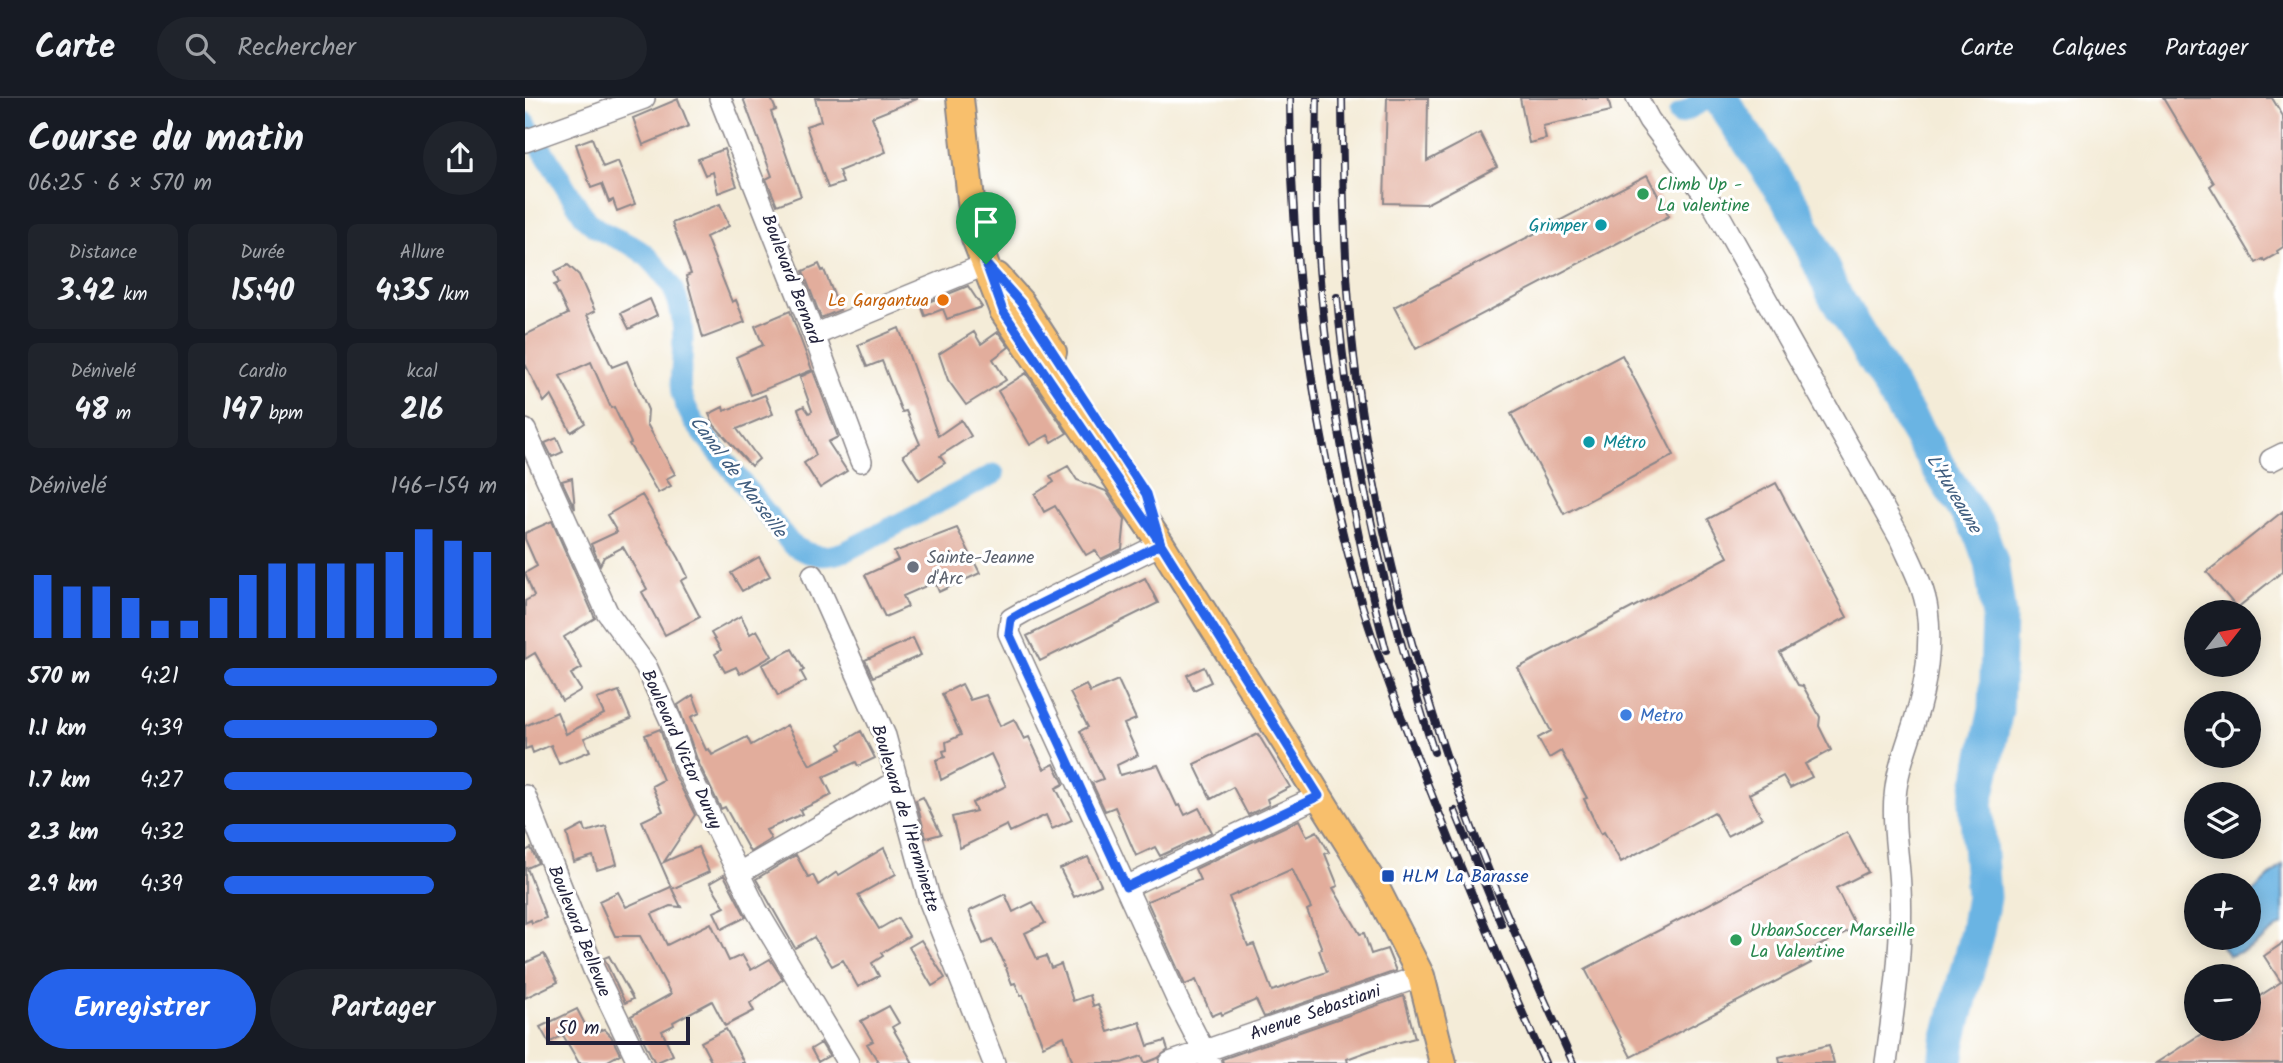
<!DOCTYPE html>
<html lang="fr">
<meta charset="utf-8">
<style>
body{margin:0;font-family:Kalam,sans-serif;background:#20242c;color:#f1f3f6;height:100vh;display:flex;flex-direction:column;font-size:26px;white-space:nowrap}
*{box-sizing:border-box;margin:0}
p{font-size:23px;color:#9ea1a6}
.icon{flex:none;width:38px;height:38px;fill:none;stroke:currentColor;stroke-width:2;stroke-linecap:round;stroke-linejoin:round}
.map{position:relative;flex:1;overflow:hidden}
.side{display:flex;flex-direction:column;background:#171b24;width:525px}
.side>*{flex:none}
.needle{width:46px;rotate:59deg}
.fabs{position:absolute;left:1659px;top:502px;display:grid;gap:14px}
.fabs a{display:grid;place-items:center;width:77px;height:77px;border-radius:50%;background:#171b24;box-shadow:0 4px 18px #0003;font-size:35px}
.scale{position:absolute;left:21px;bottom:18px;width:144px;box-sizing:border-box;padding-left:7px;border:4px solid #22223b;border-top:0;font-size:19px;line-height:24px;white-space:nowrap;color:#22223b;-webkit-text-stroke:5px #fff;paint-order:stroke}
.pin{position:absolute;display:grid;place-items:center;width:60px;height:60px;color:#fff;margin:-72px -30px;border-radius:50% 50% 50% 0;rotate:-45deg;box-shadow:0 0 7px #0007}
.pin .icon{rotate:45deg}
.round{display:grid;place-items:center;flex:none;width:74px;height:74px;border-radius:37px;background:#20242c}
.head{display:flex;align-items:center;justify-content:space-between;height:119px;padding:0 28px}
h1{font-size:38px;font-weight:700;line-height:52px}
.metrics{display:grid;grid-template-columns:repeat(3,1fr);gap:10px;height:119px;padding:7px 28px}
.metrics div{display:grid;align-content:center;border-radius:10px;background:#20242c;text-align:center}
.metrics b{font-size:30px;font-weight:700}
.metrics small{font-size:19px;font-weight:400}
.metrics p{font-size:19px}
.chart{height:196px;padding:14px 28px}
.chart p{display:flex;justify-content:space-between}
.chart svg{width:100%;height:126px;margin-top:7px;stroke:#2563eb;stroke-width:6}
.button{display:flex;gap:14px;margin-top:auto;padding:14px 28px}
.button a{flex:1;height:80px;border-radius:42px;background:#2563eb;color:#fff;font-size:28px;font-weight:700;line-height:80px;text-align:center}
.button a+a{background:#20242c;color:#f1f3f6}
ul{padding:0 28px;list-style:none;font-size:23px}
li{display:grid;grid-template-columns:112px 84px 1fr;align-items:center;height:52px}
li i{height:18px;border-radius:9px;background:#2563eb}
header{display:flex;align-items:center;gap:42px;box-sizing:border-box;height:98px;padding:0 35px;background:#171b24;border-bottom:2px solid #363941}
header strong{font-size:33px}
nav{display:flex;gap:38px;margin-inline-start:auto;font-size:24px}
.search{width:490px;height:63px;background:#20242c;display:flex;align-items:center;gap:18px;box-sizing:border-box;padding:0 24px;border-radius:38px;color:#9ea1a6;font-size:26px}
main{display:flex;flex:1;min-height:0}
.map>svg:first-child{display:block}
.water{fill:#6bb4e3;stroke:#466b8f;stroke-width:2}
.lines{fill:none;stroke-linecap:round;stroke-linejoin:round}
.canal{stroke:#6bb4e3;stroke-width:21}
.river{stroke:#6bb4e3;stroke-width:35}
.building{fill:#e2ad9c;fill-rule:evenodd}
.minor-casing{stroke:#8b878a;stroke-width:24}
.major-casing{stroke:#8b878a;stroke-width:30}
.minor{stroke:#fff;stroke-width:21}
.major{stroke:#f8bf6c;stroke-width:26}
.rail-casing{stroke:#22223b;stroke-width:8}
.rail{stroke:#fff;stroke-width:5;stroke-dasharray:16;stroke-linecap:butt}
.route-casing{stroke:#fff;stroke-width:14}
.route{stroke:#2563eb;stroke-width:9}
.leisure-dot{fill:#2e9e5b;stroke:#fff;stroke-width:2.5}
.culture-dot{fill:#0f9aa8;stroke:#fff;stroke-width:2.5}
.food-dot{fill:#e8710a;stroke:#fff;stroke-width:2.5}
.worship-dot{fill:#6b7280;stroke:#fff;stroke-width:2.5}
.shop-dot{fill:#3f7fe0;stroke:#fff;stroke-width:2.5}
.transit-dot{fill:#1a4fb4;stroke:#fff;stroke-width:2.5}
.labels{text-anchor:middle;stroke-width:6;stroke-linejoin:round;paint-order:stroke}
.leisure-label{font-size:18px;fill:#27864d;stroke:#fff;text-anchor:start}
.culture-label{font-size:18px;fill:#0d838f;stroke:#fff;text-anchor:end}
.street-label{font-size:18px;fill:#22223b;stroke:#fff}
.food-label{font-size:18px;fill:#c56008;stroke:#fff;text-anchor:end}
.worship-label{font-size:18px;fill:#5b616d;stroke:#fff;text-anchor:start}
.shop-label{font-size:18px;fill:#366cbe;stroke:#fff;text-anchor:start}
.transit-label{font-size:18px;fill:#164399;stroke:#fff;text-anchor:start}
.water-label{font-size:19px;font-style:italic;fill:#3f5c7e;stroke:#fff}
</style>
<header>
<strong>Carte</strong>
<div class="search"><svg class="icon" aria-label="search" viewBox="0 0 24 24"><circle cx="10" cy="10" r="6"/><path d="M15 15l6 6"/></svg>Rechercher</div>
<nav><a>Carte</a><a>Calques</a><a>Partager</a></nav>
</header>
<main>
<section class="side">
<div class="head"><div><h1>Course du matin</h1><p>06:25 · 6 × 570 m</p></div><a class="round"><svg class="icon" aria-label="share" viewBox="0 0 24 24"><path d="M12 15V3M7 8l5-5 5 5M5 13v7h14v-7"/></svg></a></div>
<div class="metrics">
<div><p>Distance</p><b>3.42<small> km</small></b></div>
<div><p>Durée</p><b>15:40</b></div>
<div><p>Allure</p><b>4:35<small> /km</small></b></div>
</div>
<div class="metrics">
<div><p>Dénivelé</p><b>48<small> m</small></b></div>
<div><p>Cardio</p><b>147<small> bpm</small></b></div>
<div><p>kcal</p><b>216</b></div>
</div>
<div class="chart"><p><span>Dénivelé</span>146–154 m</p>
<svg viewBox="0 0 160 44" preserveAspectRatio="none"><path d="M5 44V22M15 44V26M25 44V26M35 44V30M45 44V38M55 44V38M65 44V30M75 44V22M85 44V18M95 44V18M105 44V18M115 44V18M125 44V14M135 44V6M145 44V10M155 44V14"/></svg>
</div>
<ul>
<li><b>570 m</b>4:21<i style="width:100%"></i></li>
<li><b>1.1 km</b>4:39<i style="width:78%"></i></li>
<li><b>1.7 km</b>4:27<i style="width:91%"></i></li>
<li><b>2.3 km</b>4:32<i style="width:85%"></i></li>
<li><b>2.9 km</b>4:39<i style="width:77%"></i></li>
</ul>
<div class="button"><a>Enregistrer</a><a>Partager</a></div>
</section>
<div class="map">
<svg width="1758" height="965" viewBox="0 0 1758 965">
<rect width="100%" height="100%" fill="#fff"/>
<filter id="ink" filterUnits="userSpaceOnUse"><feTurbulence type="fractalNoise" baseFrequency=".0143" numOctaves="2"/><feDisplacementMap in="SourceGraphic" scale="14" xChannelSelector="R" yChannelSelector="G"/><feConvolveMatrix kernelMatrix="1 2 1 2 8 2 1 2 1" color-interpolation-filters="sRGB"/></filter>
<filter id="wash" filterUnits="userSpaceOnUse"><feTurbulence type="fractalNoise" baseFrequency=".00686" numOctaves="4" result="noise"/><feDisplacementMap in="SourceGraphic" scale="28" xChannelSelector="R" yChannelSelector="G"/><feGaussianBlur stdDeviation="1.57" result="paint"/><feColorMatrix in="noise" values="0 0 0 0 0 0 0 0 0 0 0 0 0 0 0 0 0 1.4 0 .05"/><feComposite in="paint" operator="in"/></filter>
<g filter="url(#wash)">
<rect width="100%" height="100%" fill="#f4ecd8"/>
<!-- water -->
<path class="water" d="M 1758,766 L 1758,826 L 1726,850 L 1704,858 L 1691,840 L 1724,840 L 1724,798 Z"/>
<g class="lines">
<!-- canal -->
<path class="canal" d="M 1154,16 L 1185,0
M 0,24 L 60,120 C 73,134 89,139 106,147 C 121,155 131,166 141,180 C 159,204 159,234 157,262 C 156,273 154,284 156,295 C 159,305 164,315 169,324 L 266,446 C 285,459 300,461 321,453 L 469,376"/>
<!-- river -->
<path class="river" d="M 1195,0 L 1271,113 L 1309,196 L 1422,383 L 1455,433 L 1466,464 L 1474,519 L 1471,612 L 1451,704 L 1458,799 L 1452,834 L 1424,943 L 1421,965"/>
</g>
<g id="blocks">
<!-- building -->
<path class="building" d="M 218,0 L 246,0 L 251,12 L 246,14 L 276,98 L 252,107 L 241,81 L 247,78 Z
M 290,0 L 392,0 L 392,1 L 347,19 L 361,54 L 314,73 L 318,85 L 303,90 L 281,28 L 296,23 Z
M 862,0 L 903,0 L 902,63 L 955,35 L 972,69 L 901,106 L 859,105 Z
M 995,0 L 1083,0 L 1086,13 L 1018,28 L 1021,41 L 1004,45 Z
M 1638,0 L 1747,0 L 1758,18 L 1758,149 L 1752,153 L 1753,155 L 1739,163 L 1738,161 L 1731,165 L 1685,88 L 1689,85 Z
M 153,1 L 164,28 L 118,47 L 108,20 Z
M 67,40 L 78,69 L 93,63 L 110,106 L 92,113 L 88,102 L 84,104 L 77,86 L 66,90 L 51,46 Z
M 199,51 L 212,88 L 193,95 L 188,74 L 180,77 L 173,61 Z
M 1122,77 L 1144,118 L 891,251 L 869,209 Z
M 195,106 L 204,128 L 181,139 L 207,204 L 211,202 L 220,224 L 178,240 L 161,178 L 166,176 L 147,125 Z
M 294,166 L 297,173 L 299,172 L 315,212 L 296,220 L 278,173 Z
M 43,167 L 54,177 L 70,213 L 62,217 L 87,269 L 102,263 L 123,312 L 122,326 L 150,376 L 141,381 L 146,388 L 133,395 L 104,346 L 106,345 L 89,309 L 86,310 L 66,264 L 35,278 L 60,325 L 46,334 L 26,297 L 19,304 L 0,266 L 0,237 L 43,216 L 29,187 L 34,185 L 29,174 Z
M 443,188 L 457,209 L 422,221 L 418,211 L 400,218 L 396,207 Z
M 125,201 L 132,217 L 104,231 L 96,215 Z
M 265,213 L 287,272 L 226,297 L 211,259 L 238,247 L 230,228 Z
M 374,230 L 413,338 L 436,322 L 446,338 L 415,358 L 420,365 L 394,382 L 378,357 L 395,346 L 381,313 L 377,314 L 357,263 L 342,269 L 333,247 Z
M 449,234 L 456,246 L 473,234 L 484,249 L 468,261 L 481,282 L 441,307 L 423,282 L 414,256 Z
M 1097,257 L 1149,357 L 1039,416 L 986,316 Z
M 288,273 L 313,339 L 303,344 L 322,373 L 295,390 L 279,365 L 291,357 L 273,311 L 279,308 L 284,315 L 287,313 L 275,279 Z
M 501,275 L 542,335 L 527,344 L 523,337 L 505,347 L 473,293 Z
M 240,297 L 248,316 L 212,331 L 234,361 L 226,368 L 189,327 L 184,316 L 198,309 L 199,313 Z
M 32,340 L 38,354 L 27,359 L 20,345 Z
M 543,368 L 552,382 L 581,393 L 600,421 L 597,451 L 576,461 L 570,452 L 561,457 L 530,408 L 519,414 L 510,396 L 529,384 L 525,378 Z
M 47,380 L 50,411 L 37,383 Z
M 1251,385 L 1322,519 L 1255,555 L 1273,587 L 1278,588 L 1295,619 L 1294,628 L 1306,652 L 1280,666 L 1287,679 L 1265,690 L 1258,678 L 1224,696 L 1237,720 L 1202,738 L 1189,714 L 1096,764 L 1079,734 L 1076,736 L 1059,701 L 1062,700 L 1036,653 L 1024,660 L 1013,640 L 1026,633 L 993,570 L 1203,459 L 1183,421 Z
M 117,397 L 154,460 L 163,479 L 156,483 L 175,519 L 140,537 L 117,494 L 122,491 L 98,449 L 79,459 L 75,467 L 66,446 L 92,434 L 82,417 Z
M 1758,413 L 1758,473 L 1712,510 L 1682,474 Z
M 27,423 L 70,520 L 39,539 L 57,570 L 46,576 L 56,592 L 37,603 L 10,555 L 0,561 L 0,503 L 9,498 L 0,475 L 12,468 L 0,441 L 0,435 Z
M 432,430 L 455,475 L 414,494 L 410,484 L 378,498 L 383,509 L 360,519 L 340,477 L 373,462 L 369,454 Z
M 234,459 L 245,478 L 217,493 L 206,475 Z
M 620,480 L 633,505 L 515,563 L 502,538 Z
M 216,518 L 225,536 L 232,532 L 247,558 L 215,576 L 211,569 L 200,574 L 190,556 L 196,552 L 186,535 Z
M 388,540 L 396,557 L 348,579 L 340,562 Z
M 267,551 L 279,572 L 276,574 L 281,583 L 253,598 L 237,567 Z
M 679,569 L 686,584 L 669,592 L 662,577 Z
M 593,582 L 611,621 L 599,626 L 613,657 L 592,667 L 595,677 L 633,667 L 652,708 L 655,707 L 660,717 L 674,710 L 687,734 L 635,758 L 630,749 L 611,758 L 590,709 L 580,713 L 567,685 L 578,681 L 555,633 L 563,629 L 545,595 L 561,587 L 565,594 Z
M 437,586 L 445,602 L 461,597 L 475,628 L 489,621 L 499,641 L 504,639 L 519,671 L 529,666 L 539,686 L 531,690 L 547,722 L 527,731 L 521,717 L 485,734 L 482,727 L 435,750 L 427,719 L 451,713 L 447,705 L 481,688 L 466,656 L 416,682 L 411,662 L 420,659 L 418,653 L 422,652 L 421,644 L 436,637 L 417,596 Z
M 94,593 L 106,621 L 59,640 L 65,653 L 34,666 L 26,647 L 8,655 L 6,649 L 0,651 L 0,628 L 32,614 L 41,636 L 79,616 L 72,601 Z
M 168,597 L 175,615 L 166,619 L 181,652 L 184,651 L 187,657 L 222,639 L 226,647 L 262,627 L 285,667 L 317,651 L 314,646 L 336,633 L 350,660 L 333,668 L 331,664 L 298,679 L 307,697 L 275,712 L 277,716 L 241,732 L 246,741 L 225,754 L 200,709 L 196,711 L 173,664 L 153,607 Z
M 135,631 L 149,675 L 170,717 L 139,764 L 173,749 L 184,774 L 147,791 L 156,809 L 145,808 L 127,816 L 142,847 L 186,825 L 204,863 L 217,857 L 226,872 L 245,861 L 258,881 L 225,905 L 229,913 L 200,928 L 187,903 L 148,924 L 149,927 L 137,933 L 148,957 L 130,965 L 106,918 L 146,896 L 115,838 L 90,838 L 74,803 L 93,794 L 101,809 L 146,789 L 117,723 L 138,713 L 127,688 L 138,682 L 120,637 Z
M 733,636 L 765,689 L 742,701 L 744,707 L 723,717 L 708,689 L 686,701 L 669,666 Z
M 398,699 L 416,736 L 401,740 L 391,702 Z
M 774,722 L 782,738 L 792,733 L 804,754 L 800,756 L 813,788 L 808,790 L 835,836 L 839,835 L 846,856 L 862,851 L 871,873 L 739,919 L 731,902 L 697,917 L 696,914 L 687,918 L 671,882 L 660,887 L 622,803 L 675,782 L 670,771 ZM 767,771 L 786,810 L 782,812 L 797,851 L 794,852 L 802,874 L 747,893 L 729,846 L 723,848 L 704,799 Z
M 59,727 L 61,734 L 81,728 L 92,766 L 72,772 L 68,758 L 49,764 L 42,736 Z
M 1322,734 L 1343,774 L 1311,790 L 1331,829 L 1280,855 L 1286,865 L 1106,959 L 1060,871 Z
M 6,750 L 13,765 L 2,770 L 21,820 L 7,825 L 6,822 L 0,825 L 0,753 Z
M 359,750 L 371,776 L 333,797 L 354,831 L 373,820 L 384,838 L 356,855 L 358,858 L 347,865 L 354,878 L 333,889 L 318,862 L 307,868 L 289,839 L 270,850 L 231,781 L 271,757 L 283,779 L 288,777 L 293,787 L 312,774 L 314,777 Z
M 563,759 L 576,787 L 549,799 L 535,771 Z
M 199,777 L 221,819 L 197,831 L 189,814 L 200,809 L 185,785 Z
M 480,796 L 488,814 L 508,804 L 520,825 L 500,835 L 512,861 L 521,858 L 526,870 L 536,866 L 548,903 L 565,897 L 568,908 L 573,906 L 583,934 L 615,924 L 623,948 L 640,943 L 643,952 L 633,960 L 620,965 L 617,958 L 596,965 L 548,965 L 539,938 L 518,948 L 498,897 L 496,898 L 490,885 L 487,886 L 477,860 L 467,842 L 458,846 L 444,813 Z
M 396,842 L 420,880 L 407,888 L 384,849 Z
M 1758,845 L 1758,965 L 1631,965 L 1684,931 L 1724,931 L 1724,905 L 1756,884 L 1739,858 Z
M 19,856 L 33,884 L 0,900 L 0,865 Z
M 84,858 L 108,901 L 100,905 L 79,860 Z
M 879,898 L 890,940 L 852,950 L 822,961 L 823,965 L 698,965 L 697,961 Z
M 364,908 L 374,925 L 367,929 L 388,965 L 354,965 L 342,946 L 348,943 L 336,923 Z
M 52,911 L 65,936 L 79,931 L 86,938 L 95,956 L 79,965 L 54,965 L 38,937 L 24,945 L 15,929 Z
M 201,931 L 219,965 L 187,965 L 176,944 Z
M 296,945 L 304,958 L 293,964 L 286,951 Z
M 1304,947 L 1309,965 L 1255,965 L 1254,959 Z"/>
</g>
</g>
<g filter="url(#ink)">
<use href="#blocks" fill-opacity="0" stroke="#8b878a" stroke-width="2"/>
<g class="lines">
<defs>
<path id="minor" d="M 195,0 L 289,237 L 336,363
M 1112,0 L 1124,22 L 1190,110 L 1376,442 C 1385,463 1399,488 1402,511 C 1407,547 1401,588 1390,622 C 1382,648 1372,672 1370,699 C 1367,730 1374,759 1375,790 C 1378,848 1369,907 1361,965
M 0,43 L 119,0
M 289,237 L 462,166
M 0,332 L 82,514 L 121,568 L 146,623 L 161,669 L 232,813 L 323,965
M 1746,362 L 1758,356
M 636,446 L 500,513 L 486,521 L 484,535 L 653,903 L 685,965
M 288,477 L 360,638 L 405,804 L 469,965
M 0,698 L 69,872 L 114,965
M 214,775 L 373,683
M 601,789 L 794,698
M 645,965 L 896,878"/>
<path id="major" d="M 435,0 L 450,140 L 478,213 L 636,446 L 850,788 L 896,878 L 918,965
M 472,178 L 496,205 L 528,254"/>
</defs>
<!-- minor casing -->
<use href="#minor" class="minor-casing"/>
<!-- major casing -->
<use href="#major" class="major-casing"/>
<!-- minor -->
<use href="#minor" class="minor"/>
<!-- major -->
<use href="#major" class="major"/>
<defs>
<path id="rail" d="M 765,0 C 766,171 789,343 837,507 C 855,565 877,621 899,677 C 937,774 977,870 1020,965
M 792,0 C 791,56 790,114 794,170 C 804,300 828,426 861,552
M 817,0 C 818,106 820,212 837,317 C 856,436 886,553 924,666 C 958,768 1004,867 1048,965
M 812,199 C 825,355 861,506 909,654
M 930,713 L 976,826"/>
</defs>
<!-- rail casing -->
<use href="#rail" class="rail-casing"/>
<!-- rail -->
<use href="#rail" class="rail"/>
</g>
</g>
<g class="lines" filter="url(#ink)">
<defs>
<path id="route" d="M 461,166 L 478,213 L 636,446 L 794,698 L 601,789 L 484,535 L 486,521 L 500,513 L 636,446 L 621,396 L 496,205 L 461,166"/>
</defs>
<!-- route casing -->
<use href="#route" class="route-casing"/>
<!-- route -->
<use href="#route" class="route"/>
</g>
<!-- markers -->
<g class="leisure-dot">
<circle cx="1118" cy="96" r="7"/>
<circle cx="1211" cy="842" r="7"/>
</g>
<g class="culture-dot">
<circle cx="1076" cy="127" r="7"/>
<circle cx="1064" cy="344" r="7"/>
</g>
<circle class="food-dot" cx="418" cy="202" r="7"/>
<circle class="worship-dot" cx="388" cy="469" r="7"/>
<circle class="shop-dot" cx="1101" cy="617" r="7"/>
<rect class="transit-dot" x="856" y="771" width="14" height="14" rx="3.5"/>
<g class="labels">
<!-- leisure labels -->
<g class="leisure-label">
<text x="1132" y="92">Climb Up -<tspan x="1132" dy="21">La valentine</tspan></text>
<text x="1225" y="838">UrbanSoccer Marseille<tspan x="1225" dy="21">La Valentine</tspan></text>
</g>
<!-- culture labels -->
<g class="culture-label">
<text x="1062" y="133">Grimper</text>
<text x="1078" y="350" text-anchor="start">Métro</text>
</g>
<!-- street labels -->
<g class="street-label">
<text transform="translate(267 181) rotate(69)" y="6">Boulevard Bernard</text>
<text transform="translate(157 651) rotate(66)" y="6">Boulevard Victor Duruy</text>
<text transform="translate(381 720) rotate(73)" y="6">Boulevard de l'Herminette</text>
<text transform="translate(55 833) rotate(68)" y="6">Boulevard Bellevue</text>
<text transform="translate(790 914) rotate(-19)" y="6">Avenue Sebastiani</text>
</g>
<!-- food labels -->
<g class="food-label">
<text x="404" y="208">Le Gargantua</text>
</g>
<!-- worship labels -->
<g class="worship-label">
<text x="402" y="465">Sainte-Jeanne<tspan x="402" dy="21">d'Arc</tspan></text>
</g>
<!-- shop labels -->
<g class="shop-label">
<text x="1115" y="623">Metro</text>
</g>
<!-- transit labels -->
<g class="transit-label">
<text x="877" y="784">HLM La Barasse</text>
</g>
<!-- water labels -->
<g class="water-label">
<text transform="translate(214 378) rotate(53)" y="7">Canal de Marseille</text>
<text transform="translate(1430 395) rotate(59)" y="7">L'Huveaune</text>
</g>
</g>
</svg>
<div class="fabs">
<a><svg class="needle" viewBox="-14 -14 28 28"><path d="M0-13l5 13h-10z" fill="#e53935"/><path d="M0 13l5-13h-10z" fill="#9ea1a6"/></svg></a>
<a><svg class="icon" aria-label="locate" viewBox="0 0 24 24"><circle cx="12" cy="12" r="6"/><path d="M12 2v4M12 18v4M2 12h4M18 12h4"/></svg></a>
<a><svg class="icon" aria-label="layers" viewBox="0 0 24 24"><path d="M12 4l9 5-9 5-9-5zM3 14l9 5 9-5"/></svg></a>
<a>+</a>
<a>−</a>
</div>
<div class="scale">50 m</div>
<div class="pin" style="left:461px;top:166px;background:#1e9e55"><svg class="icon" aria-label="arrive" viewBox="0 0 24 24"><path d="M6 21V4h12l-3 4 3 4H6"/></svg></div>
</div>
</main>
